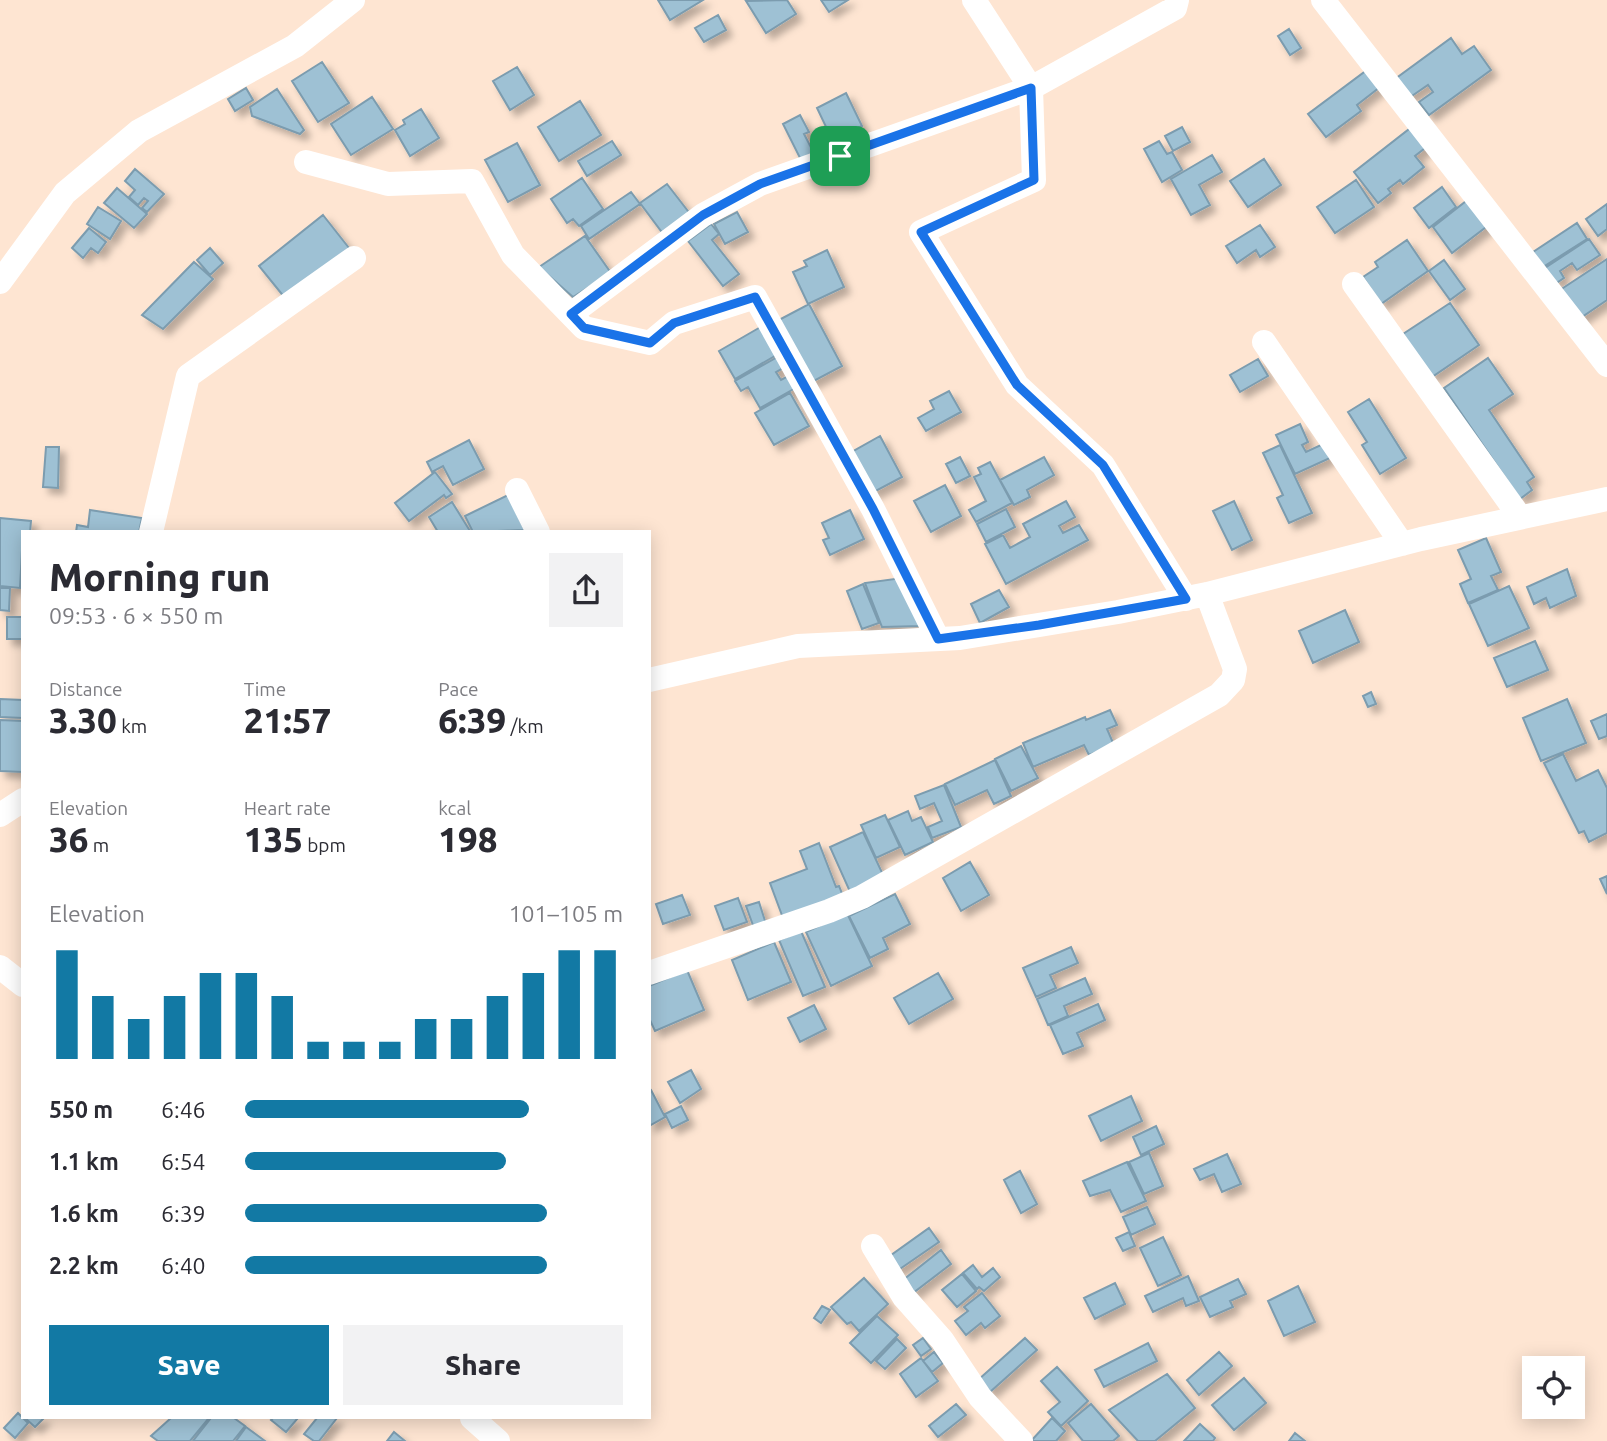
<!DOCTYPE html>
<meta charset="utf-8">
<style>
body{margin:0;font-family:Ubuntu,sans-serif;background:#f2f2f3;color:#2b2b33;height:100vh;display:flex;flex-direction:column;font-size:26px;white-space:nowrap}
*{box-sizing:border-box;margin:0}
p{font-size:23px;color:#7c7c81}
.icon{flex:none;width:38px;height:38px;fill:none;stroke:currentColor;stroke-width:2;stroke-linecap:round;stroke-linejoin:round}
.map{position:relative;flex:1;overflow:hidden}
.details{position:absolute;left:21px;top:530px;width:630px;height:889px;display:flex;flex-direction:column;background:#fff;border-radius:0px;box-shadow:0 4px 18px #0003}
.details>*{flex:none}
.fabs{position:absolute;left:1522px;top:1356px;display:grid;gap:14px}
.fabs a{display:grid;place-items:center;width:63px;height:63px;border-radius:0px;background:#fff;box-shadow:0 4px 18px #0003;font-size:35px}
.pin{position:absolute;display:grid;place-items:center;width:60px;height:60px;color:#fff;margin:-30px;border-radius:14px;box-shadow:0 4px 10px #0006}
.round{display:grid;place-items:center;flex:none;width:74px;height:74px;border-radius:0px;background:#f2f2f3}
.headline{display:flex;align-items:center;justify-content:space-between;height:119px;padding:0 28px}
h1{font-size:38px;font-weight:800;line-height:52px}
.figures{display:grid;grid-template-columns:repeat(3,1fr);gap:10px;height:119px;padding:7px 28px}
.figures div{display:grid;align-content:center}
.figures b{font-size:35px;font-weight:800}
.figures small{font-size:19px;font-weight:400}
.figures p{font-size:19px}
.chart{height:196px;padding:14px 28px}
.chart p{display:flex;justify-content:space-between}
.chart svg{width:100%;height:126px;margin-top:7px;stroke:#1279a4;stroke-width:6}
.primary-button{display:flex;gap:14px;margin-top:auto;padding:14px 28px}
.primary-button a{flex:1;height:80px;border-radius:0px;background:#1279a4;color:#fff;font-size:28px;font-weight:800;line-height:80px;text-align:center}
.primary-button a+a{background:#f2f2f3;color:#2b2b33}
ul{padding:0 28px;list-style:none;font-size:23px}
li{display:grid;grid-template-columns:112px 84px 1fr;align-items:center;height:52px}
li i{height:18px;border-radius:9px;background:#1279a4}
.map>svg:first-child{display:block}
.building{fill:#9ec1d4;stroke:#7b9caf;stroke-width:2;filter:url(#shadow)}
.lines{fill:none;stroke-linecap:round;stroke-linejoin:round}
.street{stroke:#fff;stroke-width:24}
.route-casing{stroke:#fff;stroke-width:14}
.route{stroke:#1a73e8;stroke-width:9}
</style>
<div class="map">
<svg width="1607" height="1441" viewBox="0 0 1607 1441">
<defs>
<filter id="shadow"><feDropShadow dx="6" dy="6" stdDeviation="3.5" flood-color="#0004"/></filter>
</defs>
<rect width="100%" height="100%" fill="#fee5d2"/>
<!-- building -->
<path class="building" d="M 658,0 L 703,0 L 670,20 Z
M 787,0 L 796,14 L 766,33 L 746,1 Z
M 821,0 L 848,0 L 829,12 Z
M 718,15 L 726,30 L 704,42 L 695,28 Z
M 1289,29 L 1301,48 L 1290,55 L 1278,36 Z
M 1451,38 L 1462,54 L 1474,46 L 1491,70 L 1429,115 L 1419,102 L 1433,92 L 1428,85 L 1409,98 L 1395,79 Z
M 322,62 L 349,103 L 318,122 L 292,81 Z
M 517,67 L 534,95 L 510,110 L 493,81 Z
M 1367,70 L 1380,87 L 1357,105 L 1361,111 L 1326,137 L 1308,114 Z
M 246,88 L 253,100 L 235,111 L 228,99 Z
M 277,89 L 304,130 L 300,134 L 252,116 L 250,107 Z
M 846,93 L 862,126 L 849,132 L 854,142 L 837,150 L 817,108 Z
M 372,97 L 393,129 L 351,155 L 331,124 Z
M 580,101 L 601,135 L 559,161 L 538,127 Z
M 421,109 L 439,138 L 410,156 L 395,130 L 405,124 L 403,120 Z
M 800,115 L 809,132 L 804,134 L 816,157 L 803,164 L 783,124 Z
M 1413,126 L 1429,145 L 1415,156 L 1424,167 L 1403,184 L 1400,180 L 1388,189 L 1391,193 L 1378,203 L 1354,172 Z
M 1182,127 L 1190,142 L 1173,151 L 1165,136 Z
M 612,141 L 621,155 L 587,176 L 578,161 Z
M 1159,141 L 1167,154 L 1172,152 L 1182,170 L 1162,182 L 1144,149 Z
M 517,143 L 540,185 L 508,202 L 485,160 Z
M 1212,155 L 1222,172 L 1199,185 L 1210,205 L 1191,215 L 1171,179 Z
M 1264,159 L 1281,185 L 1248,207 L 1230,181 Z
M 135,169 L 164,194 L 147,212 L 142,208 L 148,201 L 144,198 L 138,205 L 129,197 L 135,190 L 125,181 Z
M 582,178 L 603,209 L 579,226 L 573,219 L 567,223 L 551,199 Z
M 1356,180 L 1374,207 L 1335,233 L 1317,207 Z
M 667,184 L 691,215 L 664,235 L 640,203 Z
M 1442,187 L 1456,207 L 1429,228 L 1414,208 Z
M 117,188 L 147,214 L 134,228 L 104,203 Z
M 631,192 L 640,204 L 589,239 L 581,226 Z
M 1470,198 L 1490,224 L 1452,253 L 1433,227 Z
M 1607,204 L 1607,229 L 1598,236 L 1586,219 Z
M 98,207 L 121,221 L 110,239 L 87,224 Z
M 737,212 L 748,232 L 725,244 L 714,224 Z
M 323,215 L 349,248 L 285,298 L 259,266 Z
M 1577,223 L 1587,239 L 1543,267 L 1533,252 Z
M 711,224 L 719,234 L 712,240 L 739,274 L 723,286 L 688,241 Z
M 1260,225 L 1275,247 L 1260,257 L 1256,250 L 1237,263 L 1226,246 Z
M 89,228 L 106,242 L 98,253 L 91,248 L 83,258 L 72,248 Z
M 585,236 L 611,273 L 573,297 L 539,267 Z
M 1589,239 L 1600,255 L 1577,270 L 1572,263 L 1560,271 L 1564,278 L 1555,284 L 1545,268 Z
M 1407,240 L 1428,271 L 1381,304 L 1363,277 L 1378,267 L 1375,262 Z
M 210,248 L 223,263 L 210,275 L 197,260 Z
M 827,250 L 844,287 L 808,304 L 793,272 L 807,266 L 804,261 Z
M 1607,259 L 1607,300 L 1579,319 L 1560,290 Z
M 1444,260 L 1465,289 L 1450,300 L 1429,271 Z
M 194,262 L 213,279 L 163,329 L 142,315 Z
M 1450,303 L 1479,345 L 1432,377 L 1403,334 Z
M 809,304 L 842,366 L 810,383 L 777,321 Z
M 764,325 L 780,353 L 735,379 L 719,351 Z
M 781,355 L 787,366 L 776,372 L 781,380 L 792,374 L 799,386 L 760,408 L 748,387 L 741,391 L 735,381 Z
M 1488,358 L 1513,394 L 1489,410 L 1534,477 L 1527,482 L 1532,490 L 1520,499 L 1444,388 Z
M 1258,359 L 1268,376 L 1240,392 L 1230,375 Z
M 949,391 L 961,412 L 926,431 L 918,418 L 934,409 L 930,401 Z
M 790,393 L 809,426 L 774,445 L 755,413 Z
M 1369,399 L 1406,458 L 1380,474 L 1362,445 L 1367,442 L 1348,412 Z
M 1300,424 L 1308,442 L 1302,445 L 1306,452 L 1323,444 L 1330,458 L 1295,474 L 1276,435 Z
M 880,436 L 902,477 L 872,493 L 850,453 Z
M 469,440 L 484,469 L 453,485 L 443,466 L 432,472 L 427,462 Z
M 1280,445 L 1312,513 L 1289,523 L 1277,498 L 1283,495 L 1263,453 Z
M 46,447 L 59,447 L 58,488 L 43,487 Z
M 960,457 L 970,476 L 956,483 L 946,464 Z
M 1044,457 L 1054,475 L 1027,490 L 1030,497 L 1014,505 L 1000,480 Z
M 990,462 L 1012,503 L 976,522 L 969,510 L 986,501 L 974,477 L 981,474 L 978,468 Z
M 435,472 L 452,494 L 446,498 L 444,495 L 409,521 L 395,503 Z
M 945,485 L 961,516 L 931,532 L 914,501 Z
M 508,495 L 525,530 L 473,532 L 465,516 Z
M 1066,501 L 1075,517 L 1059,526 L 1063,533 L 1079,525 L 1088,540 L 1006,584 L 985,544 L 1003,535 L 1010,548 L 1030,537 L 1023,524 Z
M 1234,501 L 1252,540 L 1232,550 L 1213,511 Z
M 452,502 L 470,531 L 467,532 L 438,532 L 429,517 Z
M 1006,509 L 1015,527 L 986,542 L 977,524 Z
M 90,510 L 142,518 L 139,532 L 76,532 L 77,525 L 88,527 Z
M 850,510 L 864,539 L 830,555 L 823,540 L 829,538 L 822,523 Z
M 0,518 L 31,521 L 30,532 L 23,532 L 20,588 L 0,586 Z
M 1486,538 L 1501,572 L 1491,576 L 1498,590 L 1468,603 L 1460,584 L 1471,579 L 1458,550 Z
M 1567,569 L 1576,596 L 1550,608 L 1546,598 L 1534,604 L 1527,587 Z
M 902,578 L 921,626 L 882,627 L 865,583 Z
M 863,584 L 879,623 L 862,629 L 847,591 Z
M 1509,586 L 1529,628 L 1488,646 L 1469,604 Z
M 0,588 L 10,588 L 9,611 L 0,610 Z
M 999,590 L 1009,607 L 980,623 L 971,604 Z
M 1345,610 L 1359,642 L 1313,663 L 1299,631 Z
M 7,617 L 23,617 L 23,639 L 7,639 Z
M 1535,641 L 1548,670 L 1507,687 L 1494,658 Z
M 1371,692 L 1376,704 L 1368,707 L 1363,696 Z
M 0,699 L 23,700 L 23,718 L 0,717 Z
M 1567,699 L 1586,743 L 1541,761 L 1523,718 Z
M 1110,710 L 1117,725 L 1107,729 L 1114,745 L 1089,755 L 1084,745 L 1033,767 L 1023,743 L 1085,717 L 1086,720 Z
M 1607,714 L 1607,736 L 1599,739 L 1591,721 Z
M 0,720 L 23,721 L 23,772 L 0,771 Z
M 1021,746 L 1038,778 L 1011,791 L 995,759 Z
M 1563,754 L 1576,781 L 1598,770 L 1607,788 L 1607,833 L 1589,842 L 1584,831 L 1579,833 L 1544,763 Z
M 995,760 L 1011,796 L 994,804 L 987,790 L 955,805 L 945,784 Z
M 944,785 L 961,827 L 932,838 L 928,827 L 942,821 L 934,803 L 920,809 L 915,796 Z
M 908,811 L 912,821 L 921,817 L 933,842 L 905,855 L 888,820 Z
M 885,815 L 900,847 L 876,858 L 861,825 Z
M 863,832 L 885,879 L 851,894 L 830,847 Z
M 819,843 L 836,887 L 839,886 L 843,896 L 783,918 L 770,883 L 807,869 L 800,851 Z
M 970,862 L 989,895 L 961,911 L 943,878 Z
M 1607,876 L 1607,894 L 1600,879 Z
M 895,894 L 910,924 L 883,938 L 888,949 L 870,958 L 849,916 Z
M 682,895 L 690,915 L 663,924 L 656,904 Z
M 738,898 L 747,922 L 724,930 L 715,906 Z
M 759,902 L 766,924 L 754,928 L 746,906 Z
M 847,913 L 872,966 L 831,986 L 806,932 Z
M 801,931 L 825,987 L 803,996 L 779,940 Z
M 774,942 L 791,982 L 748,1000 L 732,960 Z
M 1071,947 L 1078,963 L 1050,975 L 1056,988 L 1036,997 L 1023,968 Z
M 687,970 L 704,1010 L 655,1031 L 649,1018 L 649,986 Z
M 938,973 L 953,999 L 909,1024 L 894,998 Z
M 1085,978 L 1092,994 L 1064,1006 L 1068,1016 L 1048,1025 L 1037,999 Z
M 1098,1004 L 1105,1020 L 1077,1033 L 1083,1046 L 1063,1054 L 1050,1025 Z
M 814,1005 L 826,1029 L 800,1042 L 788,1018 Z
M 691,1070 L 701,1089 L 680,1103 L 668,1082 Z
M 651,1090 L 665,1117 L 649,1126 L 649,1091 Z
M 1131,1096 L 1142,1121 L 1101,1141 L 1089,1116 Z
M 681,1106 L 688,1120 L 672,1128 L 665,1114 Z
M 1156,1126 L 1164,1144 L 1141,1155 L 1133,1137 Z
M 1149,1153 L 1163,1186 L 1144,1194 L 1129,1162 Z
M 1227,1154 L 1241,1184 L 1222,1192 L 1214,1174 L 1200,1180 L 1194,1169 Z
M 1127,1162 L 1146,1201 L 1121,1212 L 1110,1190 L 1090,1196 L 1083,1181 Z
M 1020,1171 L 1037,1204 L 1021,1213 L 1004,1180 Z
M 1147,1207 L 1155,1224 L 1131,1235 L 1123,1217 Z
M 929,1228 L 939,1242 L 897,1271 L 887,1258 Z
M 1129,1232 L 1135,1246 L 1123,1251 L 1116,1238 Z
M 1163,1237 L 1181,1275 L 1158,1286 L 1140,1248 Z
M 941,1250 L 951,1264 L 913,1293 L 903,1280 Z
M 973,1265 L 982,1277 L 993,1268 L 1000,1277 L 984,1291 L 979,1287 L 977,1289 L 963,1273 Z
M 962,1274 L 976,1291 L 957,1307 L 942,1290 Z
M 1188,1276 L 1199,1301 L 1186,1306 L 1183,1298 L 1153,1312 L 1145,1296 Z
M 864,1278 L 888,1304 L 859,1331 L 851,1322 L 847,1324 L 831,1307 Z
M 1238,1279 L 1246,1294 L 1230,1301 L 1233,1307 L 1210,1317 L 1200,1297 Z
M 1115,1283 L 1125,1304 L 1095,1319 L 1084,1298 Z
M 1298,1286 L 1315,1322 L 1284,1336 L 1268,1301 Z
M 982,1293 L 1000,1316 L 985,1328 L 981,1323 L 966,1335 L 955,1321 L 968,1311 L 964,1307 Z
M 822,1306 L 830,1310 L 821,1323 L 814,1318 Z
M 877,1316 L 898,1335 L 871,1363 L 850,1343 Z
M 923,1338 L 931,1349 L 921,1356 L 913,1345 Z
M 1025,1338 L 1037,1350 L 990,1392 L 978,1380 Z
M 897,1339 L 906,1348 L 885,1369 L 876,1361 Z
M 1148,1343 L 1157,1361 L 1104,1387 L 1095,1370 Z
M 934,1352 L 943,1363 L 932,1372 L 923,1361 Z
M 1219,1352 L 1232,1366 L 1199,1395 L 1187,1380 Z
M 921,1358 L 938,1381 L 916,1397 L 900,1374 Z
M 1057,1367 L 1088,1401 L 1061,1426 L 1048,1412 L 1060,1402 L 1041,1381 Z
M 1167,1374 L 1195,1408 L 1155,1441 L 1138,1441 L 1109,1410 Z
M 1244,1378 L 1266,1403 L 1234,1430 L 1212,1405 Z
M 956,1404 L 966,1415 L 938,1437 L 929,1426 Z
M 1091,1404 L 1119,1436 L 1113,1441 L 1083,1441 L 1068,1423 Z
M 18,1413 L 28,1423 L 15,1438 L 4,1428 Z
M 25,1418 L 44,1418 L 35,1427 Z
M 171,1418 L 209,1418 L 190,1441 L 158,1441 L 151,1436 Z
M 211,1418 L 234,1418 L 245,1426 L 233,1441 L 193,1441 Z
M 273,1418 L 298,1418 L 286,1432 L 271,1420 Z
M 317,1418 L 337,1418 L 319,1441 L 314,1441 L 304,1434 Z
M 1052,1418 L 1065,1431 L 1056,1441 L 1031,1441 Z
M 1200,1424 L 1215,1438 L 1213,1441 L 1184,1441 Z
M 246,1427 L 265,1441 L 236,1441 Z
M 394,1432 L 405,1441 L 387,1441 Z
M 1295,1433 L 1305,1441 L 1289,1441 Z"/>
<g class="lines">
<!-- street -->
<path class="street" d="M 974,0 L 1031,88 L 1034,180 L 921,232 L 1017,385 L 1103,465 L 1186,599
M 1323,0 L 1607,365
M 306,162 L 388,184 L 472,181 L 513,255 L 584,328 L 650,343 L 674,323 L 755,297 L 873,509 L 938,639
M 0,282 L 65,193 L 139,131 L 295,46 L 353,0
M 1354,284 L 1520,517
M 571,314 L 703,215 L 760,184 L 1031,88 L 1175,8 L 1177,0
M 1264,342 L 1402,544
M 517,490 L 538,532
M 151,532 L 188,376 L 354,258
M 649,680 L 798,646 L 960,638 L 1118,612 L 1207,594 L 1421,539 L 1607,499
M 0,815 L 23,800
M 0,967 L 23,985
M 649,973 L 829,911 L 862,897 L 1219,695 L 1233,680 L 1235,669 L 1207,594
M 873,1246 L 904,1297 L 942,1340 L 980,1397 L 1021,1441
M 472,1418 L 498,1441"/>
</g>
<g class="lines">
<defs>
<path id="route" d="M 1031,88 L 1034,180 L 921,232 L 1017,385 L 1103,465 L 1186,599 L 1039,625 L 938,639 L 873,509 L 755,297 L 674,323 L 650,343 L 584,328 L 571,314 L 703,215 L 760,184 Z"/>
</defs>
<!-- route casing -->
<use href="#route" class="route-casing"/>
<!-- route -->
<use href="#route" class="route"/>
</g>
</svg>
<div class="fabs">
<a><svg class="icon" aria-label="locate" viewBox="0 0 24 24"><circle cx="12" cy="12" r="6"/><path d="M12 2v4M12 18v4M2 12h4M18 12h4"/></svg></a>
</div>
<div class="pin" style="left:840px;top:156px;background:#1e9e55"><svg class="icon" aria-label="arrive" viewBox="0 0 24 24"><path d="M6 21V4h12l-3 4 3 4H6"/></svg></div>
<section class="details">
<div class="headline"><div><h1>Morning run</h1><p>09:53 · 6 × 550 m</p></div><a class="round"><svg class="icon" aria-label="share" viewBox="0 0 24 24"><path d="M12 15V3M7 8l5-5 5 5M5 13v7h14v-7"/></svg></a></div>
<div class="figures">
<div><p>Distance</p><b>3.30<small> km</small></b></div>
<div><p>Time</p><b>21:57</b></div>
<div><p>Pace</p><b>6:39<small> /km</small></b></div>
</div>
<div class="figures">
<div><p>Elevation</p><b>36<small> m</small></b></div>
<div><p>Heart rate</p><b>135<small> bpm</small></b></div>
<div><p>kcal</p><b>198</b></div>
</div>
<div class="chart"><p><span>Elevation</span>101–105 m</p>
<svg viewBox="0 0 160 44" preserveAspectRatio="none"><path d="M5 44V6M15 44V22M25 44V30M35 44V22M45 44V14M55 44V14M65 44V22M75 44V38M85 44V38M95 44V38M105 44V30M115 44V30M125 44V22M135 44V14M145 44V6M155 44V6"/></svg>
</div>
<ul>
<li><b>550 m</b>6:46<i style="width:75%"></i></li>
<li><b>1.1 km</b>6:54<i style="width:69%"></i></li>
<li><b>1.6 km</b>6:39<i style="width:80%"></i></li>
<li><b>2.2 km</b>6:40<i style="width:80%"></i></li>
</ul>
<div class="primary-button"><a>Save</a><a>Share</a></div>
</section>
</div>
